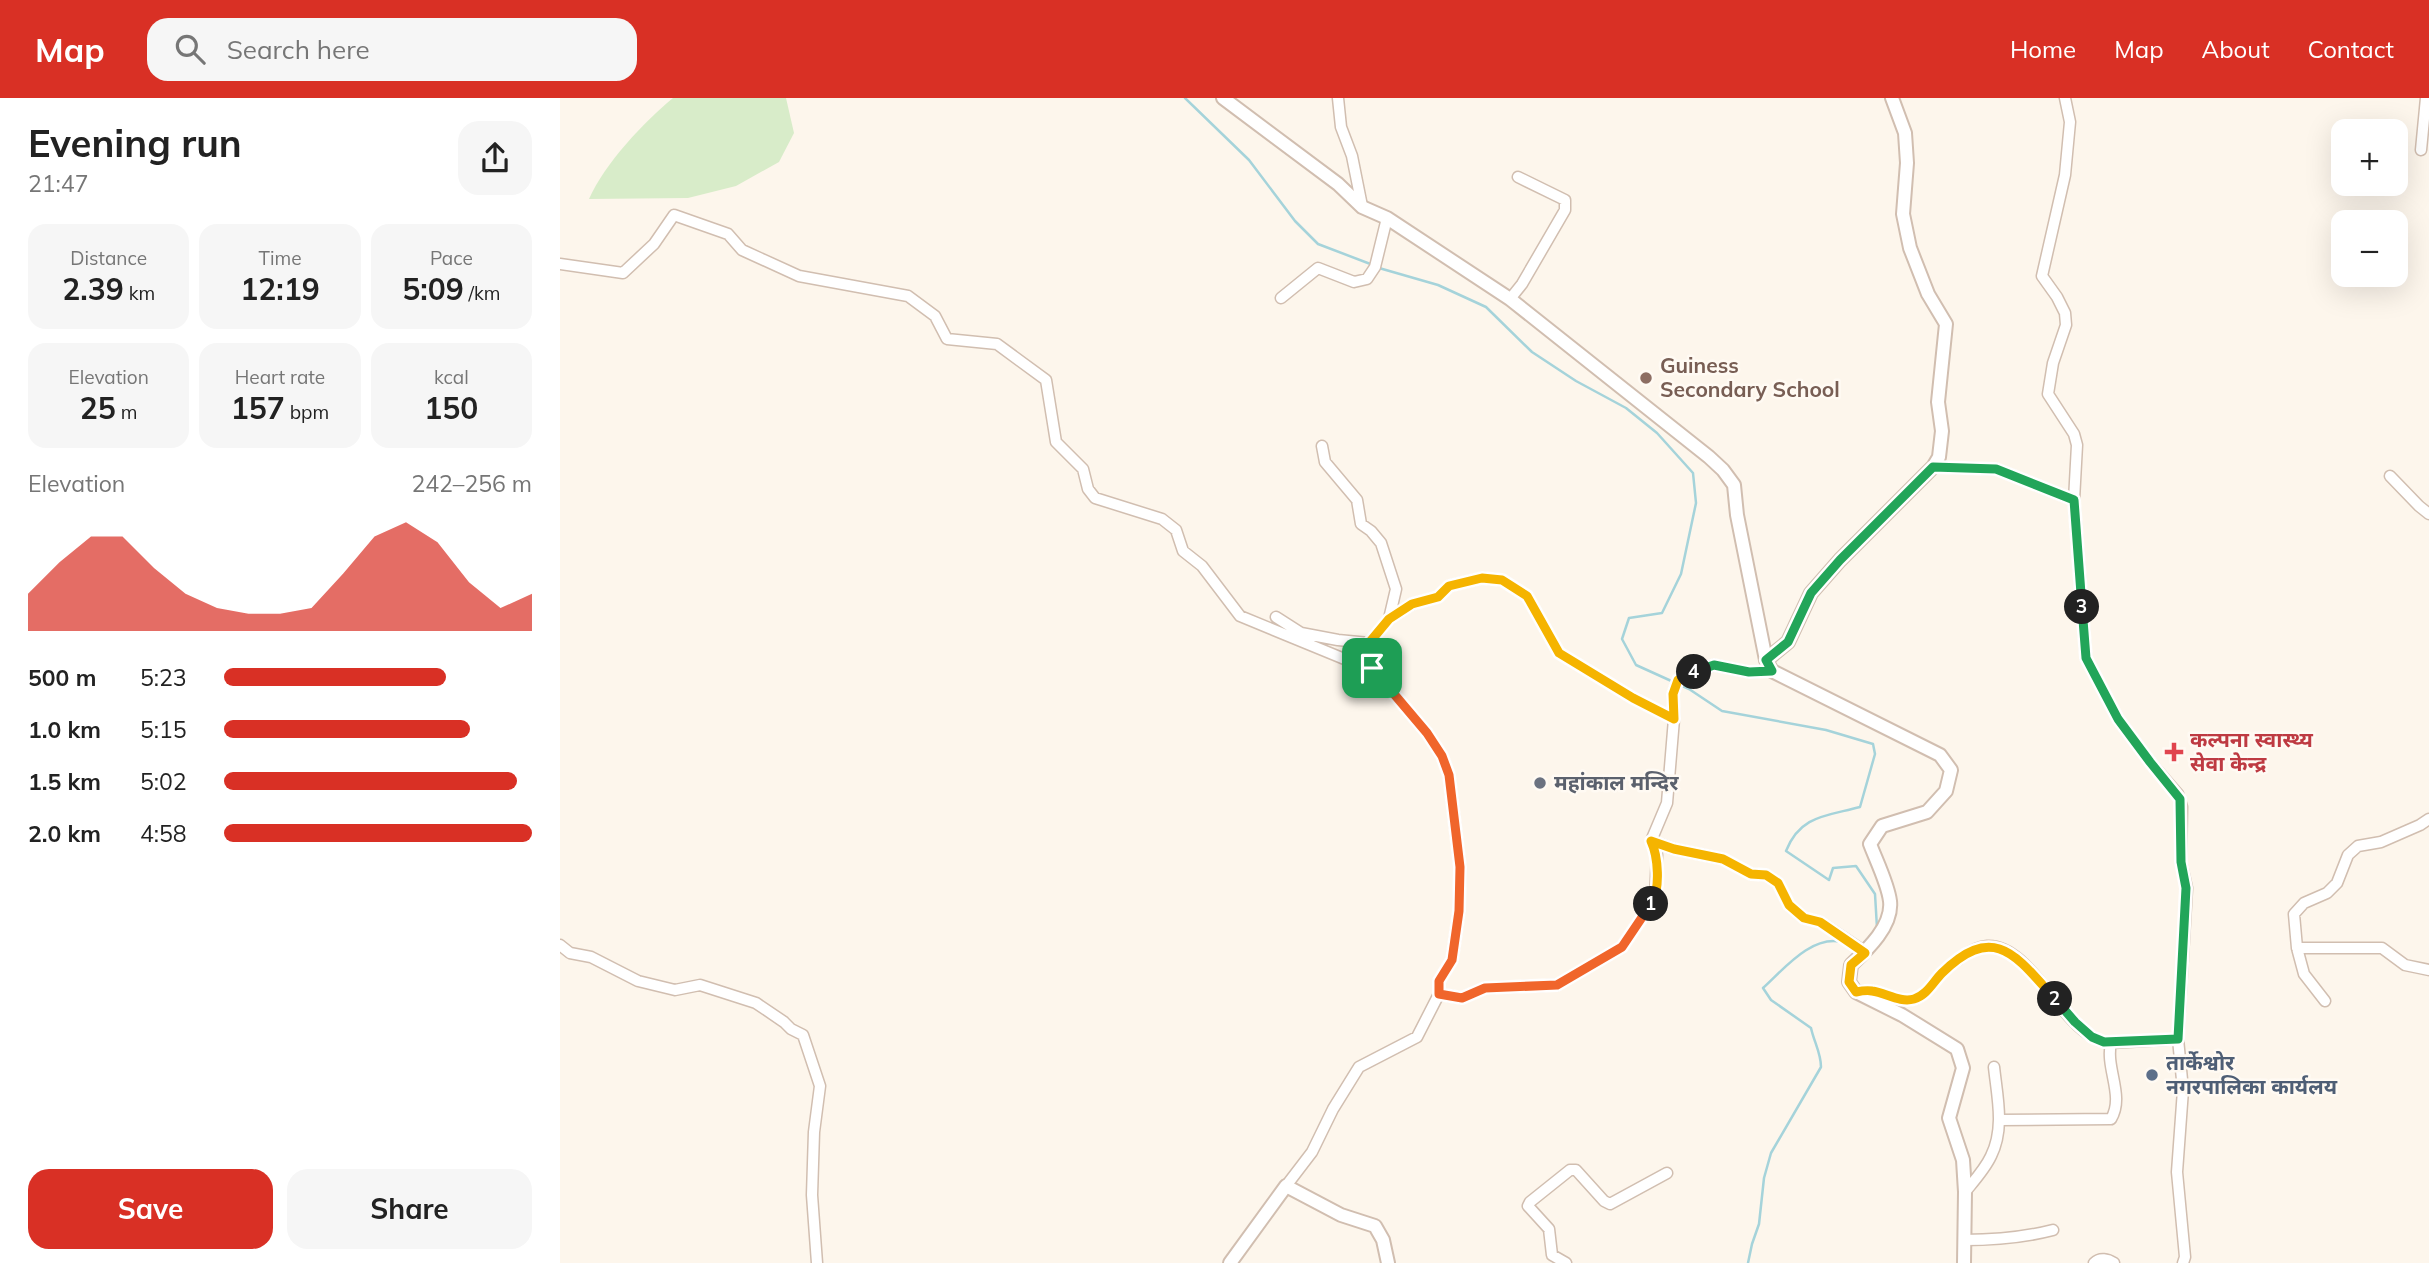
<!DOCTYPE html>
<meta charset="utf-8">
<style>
body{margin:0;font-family:Mulish,"Noto Sans Devanagari",sans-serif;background:#f6f6f6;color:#222;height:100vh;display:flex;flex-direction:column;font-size:26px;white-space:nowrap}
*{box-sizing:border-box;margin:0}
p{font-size:23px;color:#767676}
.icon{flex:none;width:38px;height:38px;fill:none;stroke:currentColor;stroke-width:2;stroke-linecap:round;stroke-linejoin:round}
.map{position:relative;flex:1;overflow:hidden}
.panel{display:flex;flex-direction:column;background:#fff;width:560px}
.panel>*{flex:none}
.controls{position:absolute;left:1771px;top:21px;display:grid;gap:14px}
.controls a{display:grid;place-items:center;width:77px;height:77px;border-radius:14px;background:#fff;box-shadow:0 7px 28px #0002;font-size:35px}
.pin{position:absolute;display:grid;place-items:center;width:60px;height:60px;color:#fff;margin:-30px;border-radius:14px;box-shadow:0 4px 10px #0006}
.km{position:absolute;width:35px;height:35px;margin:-18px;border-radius:50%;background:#222;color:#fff;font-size:19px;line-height:35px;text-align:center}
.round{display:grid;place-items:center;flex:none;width:74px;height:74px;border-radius:21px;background:#f6f6f6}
.head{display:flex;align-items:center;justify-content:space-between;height:119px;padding:0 28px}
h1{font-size:38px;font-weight:700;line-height:52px}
.figures{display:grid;grid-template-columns:repeat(3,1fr);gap:10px;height:119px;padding:7px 28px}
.figures div{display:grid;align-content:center;border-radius:18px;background:#f6f6f6;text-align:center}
.figures b{font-size:30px;font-weight:700}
.figures small{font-size:19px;font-weight:400}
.figures p{font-size:19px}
.chart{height:196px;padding:14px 28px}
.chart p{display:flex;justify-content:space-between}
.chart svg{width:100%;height:126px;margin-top:7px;fill:#d93025;opacity:.7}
.cta{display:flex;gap:14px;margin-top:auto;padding:14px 28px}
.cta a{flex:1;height:80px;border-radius:21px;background:#d93025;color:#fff;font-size:28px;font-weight:700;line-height:80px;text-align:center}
.cta a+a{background:#f6f6f6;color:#222}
ul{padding:0 28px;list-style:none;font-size:23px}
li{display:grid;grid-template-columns:112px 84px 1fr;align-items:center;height:52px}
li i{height:18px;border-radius:9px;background:#d93025}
header{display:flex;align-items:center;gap:42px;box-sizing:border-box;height:98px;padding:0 35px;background:#d93025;color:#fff}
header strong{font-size:33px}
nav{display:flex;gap:38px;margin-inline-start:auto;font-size:24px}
.search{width:490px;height:63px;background:#f6f6f6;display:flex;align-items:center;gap:18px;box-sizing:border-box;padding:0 24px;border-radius:21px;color:#767676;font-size:26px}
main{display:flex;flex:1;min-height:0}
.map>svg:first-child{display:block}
.green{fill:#d8ecc9}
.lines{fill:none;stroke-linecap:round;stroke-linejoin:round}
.stream{stroke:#a5d3da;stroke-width:2.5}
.minor-casing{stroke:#d1beb0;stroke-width:13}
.tertiary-casing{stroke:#d1beb0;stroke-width:16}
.minor{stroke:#fff;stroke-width:10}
.tertiary{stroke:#fff;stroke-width:12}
.split-1-casing{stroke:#fff;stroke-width:14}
.split-2-casing{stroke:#fff;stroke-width:14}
.split-3-casing{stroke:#fff;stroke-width:14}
.split-4-casing{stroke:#fff;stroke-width:14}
.split-5-casing{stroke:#fff;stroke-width:14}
.split-1{stroke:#f0652b;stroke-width:9}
.split-2{stroke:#f5b400;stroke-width:9}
.split-3{stroke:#22a559;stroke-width:9}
.split-4{stroke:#22a559;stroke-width:9}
.split-5{stroke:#f5b400;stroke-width:9}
.education-dot{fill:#8d6e63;stroke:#fffaf3;stroke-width:2.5}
.health-dot{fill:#e0444e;stroke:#fffaf3;stroke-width:2.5}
.worship-dot{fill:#6b7280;stroke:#fffaf3;stroke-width:2.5}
.service-dot{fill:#5c6f8a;stroke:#fffaf3;stroke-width:2.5}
.labels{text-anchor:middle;stroke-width:5;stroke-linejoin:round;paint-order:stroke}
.education-label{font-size:21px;font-weight:bold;fill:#785e54;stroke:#fffaf3;text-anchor:start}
.health-label{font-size:21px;font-weight:bold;fill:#be3a42;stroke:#fffaf3;text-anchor:start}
.worship-label{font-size:21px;font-weight:bold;fill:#5b616d;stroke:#fffaf3;text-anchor:start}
.service-label{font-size:21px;font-weight:bold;fill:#4e5e75;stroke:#fffaf3;text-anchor:start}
</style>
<header>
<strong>Map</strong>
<div class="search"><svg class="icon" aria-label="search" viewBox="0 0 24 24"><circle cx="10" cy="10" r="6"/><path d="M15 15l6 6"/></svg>Search here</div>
<nav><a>Home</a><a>Map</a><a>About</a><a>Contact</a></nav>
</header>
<main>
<section class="panel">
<div class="head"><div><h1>Evening run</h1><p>21:47</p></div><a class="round"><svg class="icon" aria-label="share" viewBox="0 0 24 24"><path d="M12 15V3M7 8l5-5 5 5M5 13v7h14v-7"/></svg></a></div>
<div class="figures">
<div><p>Distance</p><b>2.39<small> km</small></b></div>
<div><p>Time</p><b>12:19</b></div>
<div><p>Pace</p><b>5:09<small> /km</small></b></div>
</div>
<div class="figures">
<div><p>Elevation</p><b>25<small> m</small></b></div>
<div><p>Heart rate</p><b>157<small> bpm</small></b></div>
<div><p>kcal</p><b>150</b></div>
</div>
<div class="chart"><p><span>Elevation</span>242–256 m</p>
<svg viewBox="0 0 160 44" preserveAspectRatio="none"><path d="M0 44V31L10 20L20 11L30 11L40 22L50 31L60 36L70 38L80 38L90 36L100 24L110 11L120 6L130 13L140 27L150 36L160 31V44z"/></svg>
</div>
<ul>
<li><b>500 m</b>5:23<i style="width:72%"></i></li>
<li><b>1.0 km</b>5:15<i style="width:80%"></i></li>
<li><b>1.5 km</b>5:02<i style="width:95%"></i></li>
<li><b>2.0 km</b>4:58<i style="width:100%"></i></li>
</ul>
<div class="cta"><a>Save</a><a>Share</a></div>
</section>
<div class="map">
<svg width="1869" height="1165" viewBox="0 0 1869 1165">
<rect width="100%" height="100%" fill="#fdf6ec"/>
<!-- green -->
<path class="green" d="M 113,0 L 226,0 L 234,35 L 219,64 L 176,88 L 128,100 L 29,101 C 45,65 83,25 113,0 Z"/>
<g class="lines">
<!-- stream -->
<path class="stream" d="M 625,0 L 689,62 L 735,123 L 758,146 L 813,167
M 819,170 L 878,187 L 926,209 L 972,254 L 1016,283 L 1066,310 L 1097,335 L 1133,375 L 1136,405 L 1121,476 L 1102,515 L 1069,520 L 1062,541 L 1076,567 L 1129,591 L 1162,613 L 1266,632 L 1313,646 L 1315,656 L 1300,709 C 1267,718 1240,717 1226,753 L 1269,782 L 1273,770 L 1296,768 L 1315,796 L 1317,830 L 1302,847
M 1188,1165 L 1192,1146 L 1199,1126 L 1204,1080 L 1211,1055 L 1261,969 C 1261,955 1254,944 1251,930 L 1211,902 L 1203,890 C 1224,871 1251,837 1282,844"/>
<defs>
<path id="minor" d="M 778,0 L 781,29 L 792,58 L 802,108
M 1505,0 L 1510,24 L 1505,77 L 1482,178 L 1497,199 L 1505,215 L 1506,227 L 1493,265 L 1488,296 L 1514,336 L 1517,347 L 1514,402
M 1861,52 L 1866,0
M 0,166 L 63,175 L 94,146 L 114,117 L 168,136 L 182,152 L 239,178 L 348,198 L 375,218 L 387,241 L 437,246 L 486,282 L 496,344 L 523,371 L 528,391 L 535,400 L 602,421 L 616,432 L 623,453 L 642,468 L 680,518 L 782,560 L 812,570
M 721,200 L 758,170 L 794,184 L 807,181 L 815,169 L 827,120
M 950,201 L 962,186 L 1005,112 L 1005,102 L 958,79
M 1373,369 L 1436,371 L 1514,402 L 1526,560 L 1558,621 L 1590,664 L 1618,696 L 1622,709 L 1621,764 L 1627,790 L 1618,941 L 1623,992 L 1617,1074 L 1625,1159 L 1623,1165
M 1830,378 L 1859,408 L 1869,416
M 716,519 L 741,535 L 778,542 L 809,545
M 829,521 L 852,506 L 878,499 L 889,488 L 922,480 L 942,482 L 967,498 L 999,555 L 1073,600 L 1114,621
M 1091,743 L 1114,751 L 1163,761 L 1191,776 L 1206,777 L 1218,785 L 1229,807 L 1244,820 L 1260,824 L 1305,854
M 0,847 L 10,855 L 31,859 L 78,883 L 115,892 L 140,887 L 196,905 L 224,924 L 231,931 L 243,937 L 260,988 L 254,1034 L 252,1097 L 257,1165
M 1737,850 L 1822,850 L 1845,867 L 1869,872
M 1296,894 C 1301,893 1307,892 1312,893 C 1326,895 1340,905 1354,901 C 1367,897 1372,885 1381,876 C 1391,866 1412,849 1427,848 C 1473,845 1504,942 1551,945
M 879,896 L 902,900 L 925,890 L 997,887 L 1062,849 L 1095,800 L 1097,757 L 1091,743 L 1107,705 L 1114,621 L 1113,596 L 1118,582 L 1154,567 L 1189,574 L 1212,573
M 1765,903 L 1744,876 L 1737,850 L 1734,816 L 1744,805 L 1767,795 L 1777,785 L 1788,757 L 1798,748 L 1821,744 L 1860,727 L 1869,721
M 1439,1022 L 1551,1021 C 1565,998 1545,970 1551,945 L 1618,941
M 726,1088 L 752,1054 L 773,1011 L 799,969 L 857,939 L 879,896 L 879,883 L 892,862 L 899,813 L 900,769 L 889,677 L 882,658 L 867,635 L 812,570 L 809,545 L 829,521 L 836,491 L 821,445 L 811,433 L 801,426 L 797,402 L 765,364 L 762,348
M 1405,1094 C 1414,1083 1425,1071 1431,1058 C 1445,1030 1437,998 1434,969
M 1404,1142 C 1435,1142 1462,1140 1493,1132
M 1006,1165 L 992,1157 L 989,1131 L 968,1108 L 970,1104 L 1010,1072 L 1016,1072 L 1044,1103 L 1050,1106 L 1107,1075
M 1534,1165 C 1540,1159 1548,1161 1554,1165"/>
<path id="tertiary" d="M 663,0 L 778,86 L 802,109 L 827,120 L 950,201 L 1149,359 L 1163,372 L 1174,387 L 1177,417 L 1206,562 L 1212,573 L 1380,657 L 1391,672 L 1386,693 L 1367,714 L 1322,728 L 1310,746 C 1316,762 1328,786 1330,803 C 1333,828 1307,852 1291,867 L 1289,884 L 1296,894 L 1342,917 L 1397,951 L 1403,970 L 1389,1020 L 1403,1062 L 1405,1094 L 1404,1165
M 1206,562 L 1228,544 L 1251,495 L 1280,462 L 1373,369 L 1379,359 L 1382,333 L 1378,304 L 1386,226 L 1368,196 L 1350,150 L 1343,116 L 1347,65 L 1345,35 L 1332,0
M 670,1165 L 726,1088 L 781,1117 L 815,1128 L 823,1142 L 828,1165"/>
</defs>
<!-- minor casing -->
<use href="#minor" class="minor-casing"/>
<!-- tertiary casing -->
<use href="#tertiary" class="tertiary-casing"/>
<!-- minor -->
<use href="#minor" class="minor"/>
<!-- tertiary -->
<use href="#tertiary" class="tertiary"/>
</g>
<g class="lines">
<defs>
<path id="split-1" d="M 812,570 L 867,635 L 882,658 L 889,677 L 900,769 L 899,813 L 892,862 L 879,883 L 879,896 L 902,900 L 925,890 L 997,887 L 1062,849 L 1091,806"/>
<path id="split-2" d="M 1091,806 C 1101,791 1098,758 1091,743 L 1114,751 L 1163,761 L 1191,776 L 1206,777 L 1218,785 L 1229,807 L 1244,820 L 1260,824 L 1305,855 L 1291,867 L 1289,884 L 1296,894 C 1301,893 1307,892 1312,893 C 1326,895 1340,905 1354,901 C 1367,897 1373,884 1382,875 C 1435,823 1457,859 1495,901"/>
<path id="split-3" d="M 1495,901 L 1515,924 L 1532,939 L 1544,944 L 1618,941 L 1626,790 L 1621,764 L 1620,701 L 1590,664 L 1558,621 L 1526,560 L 1522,509"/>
<path id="split-4" d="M 1134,574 L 1154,567 L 1189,574 L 1212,573 L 1206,562 L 1228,544 L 1251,495 L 1280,462 L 1373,369 L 1436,371 L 1514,402 L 1522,509"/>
<path id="split-5" d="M 812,570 L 809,545 L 829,521 L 852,506 L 878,499 L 889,488 L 922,480 L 942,482 L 967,498 L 999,555 L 1073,600 L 1114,621 L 1113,596 L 1118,582 L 1134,574"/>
</defs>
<!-- split-1 casing -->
<use href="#split-1" class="split-1-casing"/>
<!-- split-2 casing -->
<use href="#split-2" class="split-2-casing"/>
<!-- split-3 casing -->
<use href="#split-3" class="split-3-casing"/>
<!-- split-4 casing -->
<use href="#split-4" class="split-4-casing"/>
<!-- split-5 casing -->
<use href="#split-5" class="split-5-casing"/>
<!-- split-1 -->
<use href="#split-1" class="split-1"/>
<!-- split-2 -->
<use href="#split-2" class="split-2"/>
<!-- split-3 -->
<use href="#split-3" class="split-3"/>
<!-- split-4 -->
<use href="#split-4" class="split-4"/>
<!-- split-5 -->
<use href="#split-5" class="split-5"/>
</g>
<!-- markers -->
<circle class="education-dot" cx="1086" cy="280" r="7"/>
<path class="health-dot" d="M1610.5 643.5h7v7h7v7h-7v7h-7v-7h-7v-7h7z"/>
<circle class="worship-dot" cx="980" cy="685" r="7"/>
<circle class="service-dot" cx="1592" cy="977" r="7"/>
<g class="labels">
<!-- education labels -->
<g class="education-label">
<text x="1100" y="275">Guiness<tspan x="1100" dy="24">Secondary School</tspan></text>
</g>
<!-- health labels -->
<g class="health-label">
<text x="1630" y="649">कल्पना स्वास्थ्य<tspan x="1630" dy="24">सेवा केन्द्र</tspan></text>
</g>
<!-- worship labels -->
<g class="worship-label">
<text x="994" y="692">महांकाल मन्दिर</text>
</g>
<!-- service labels -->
<g class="service-label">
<text x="1606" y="972">तार्केश्वोर<tspan x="1606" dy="24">नगरपालिका कार्यलय</tspan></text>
</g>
</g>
</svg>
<div class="controls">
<a>+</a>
<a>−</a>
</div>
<div class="pin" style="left:812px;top:570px;background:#1e9e55"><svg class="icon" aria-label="arrive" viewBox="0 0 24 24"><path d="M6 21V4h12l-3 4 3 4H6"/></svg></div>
<b class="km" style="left:1091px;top:806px">1</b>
<b class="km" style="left:1495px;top:901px">2</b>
<b class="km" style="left:1522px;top:509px">3</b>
<b class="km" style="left:1134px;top:574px">4</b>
</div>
</main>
